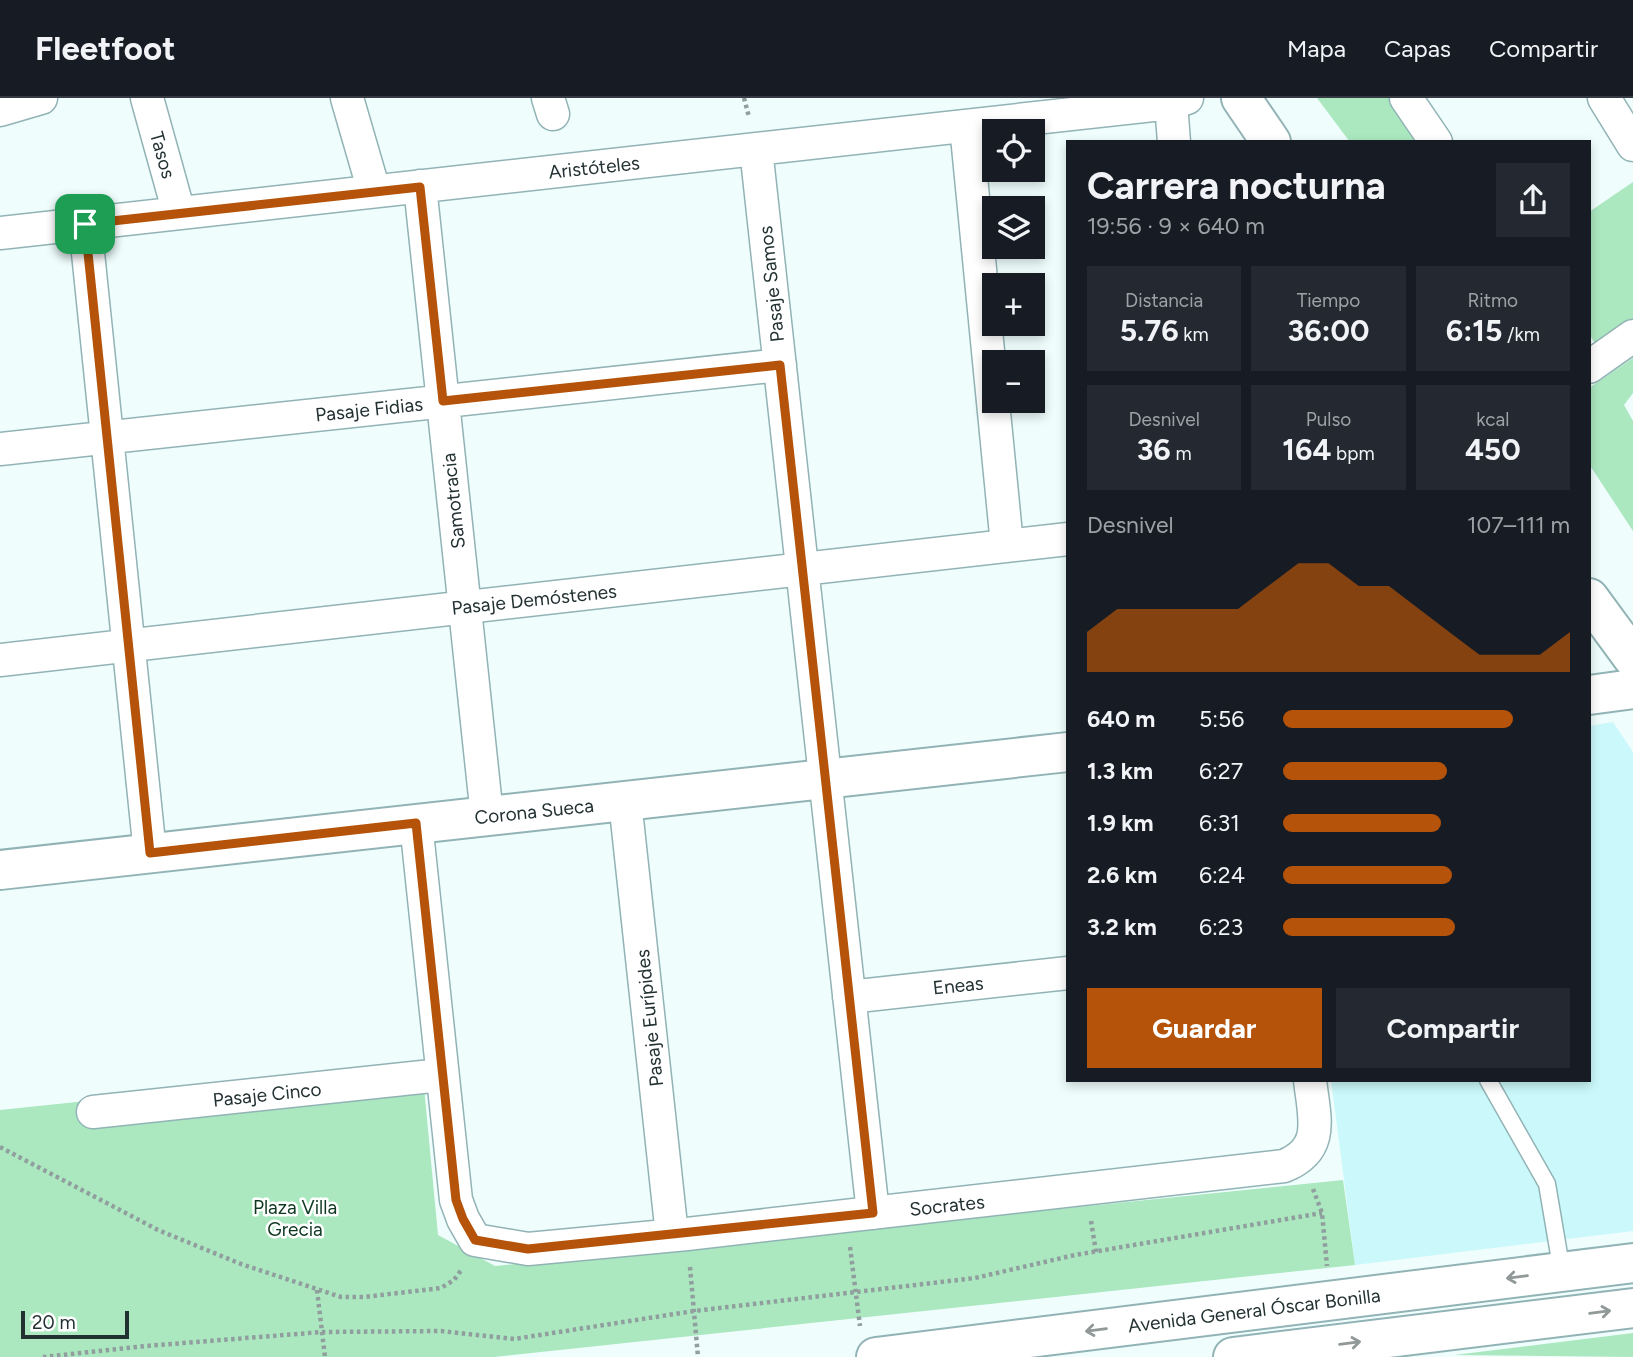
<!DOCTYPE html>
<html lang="es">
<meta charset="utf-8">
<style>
body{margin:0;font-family:Figtree,sans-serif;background:#242831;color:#f1f3f6;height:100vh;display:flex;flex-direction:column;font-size:26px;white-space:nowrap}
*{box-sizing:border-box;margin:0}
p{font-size:23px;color:#9ea1a6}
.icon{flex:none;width:38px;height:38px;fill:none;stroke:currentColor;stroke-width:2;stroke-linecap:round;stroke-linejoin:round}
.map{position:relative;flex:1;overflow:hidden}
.panel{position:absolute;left:1066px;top:42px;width:525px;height:942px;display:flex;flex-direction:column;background:#171b24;border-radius:0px;box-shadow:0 4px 10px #0003}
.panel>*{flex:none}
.fabs{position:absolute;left:982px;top:21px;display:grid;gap:14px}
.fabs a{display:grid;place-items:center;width:63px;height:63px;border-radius:0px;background:#171b24;box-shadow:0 4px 10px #0003;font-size:35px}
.scale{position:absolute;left:21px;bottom:18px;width:108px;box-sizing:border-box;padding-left:7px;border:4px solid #233132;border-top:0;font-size:19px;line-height:24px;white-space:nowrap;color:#233132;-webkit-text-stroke:5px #fff;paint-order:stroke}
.pin{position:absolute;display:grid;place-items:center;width:60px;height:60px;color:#fff;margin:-30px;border-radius:14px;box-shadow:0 4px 10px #0006}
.round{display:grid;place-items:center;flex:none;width:74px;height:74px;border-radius:0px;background:#242831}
.head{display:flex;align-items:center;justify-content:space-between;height:119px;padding:0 21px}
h1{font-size:38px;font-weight:700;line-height:52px}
.stats{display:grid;grid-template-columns:repeat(3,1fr);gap:10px;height:119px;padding:7px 21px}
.stats div{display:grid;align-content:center;border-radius:0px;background:#242831;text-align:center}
.stats b{font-size:30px;font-weight:700}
.stats small{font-size:19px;font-weight:400}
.stats p{font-size:19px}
.chart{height:196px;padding:14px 21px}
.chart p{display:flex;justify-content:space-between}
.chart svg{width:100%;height:126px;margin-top:7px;fill:#b45309;opacity:.7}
.primary-button{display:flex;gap:14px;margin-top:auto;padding:14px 21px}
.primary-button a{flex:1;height:80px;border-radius:0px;background:#b45309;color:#fff;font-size:28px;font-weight:700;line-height:80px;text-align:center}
.primary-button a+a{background:#242831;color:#f1f3f6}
ul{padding:0 21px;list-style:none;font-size:23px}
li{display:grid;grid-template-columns:112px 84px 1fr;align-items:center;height:52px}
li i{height:18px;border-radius:9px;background:#b45309}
header{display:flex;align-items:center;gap:42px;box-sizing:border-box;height:98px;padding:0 35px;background:#171b24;border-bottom:2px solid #363941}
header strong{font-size:33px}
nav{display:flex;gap:38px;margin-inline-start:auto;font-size:24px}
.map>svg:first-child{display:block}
.built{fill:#cbf9fb}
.green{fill:#abe8c0}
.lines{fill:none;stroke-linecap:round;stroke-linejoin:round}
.service-casing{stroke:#92b3b5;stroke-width:19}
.minor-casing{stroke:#92b3b5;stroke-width:35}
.tertiary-casing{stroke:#92b3b5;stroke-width:42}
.secondary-casing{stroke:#92b3b5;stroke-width:42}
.path{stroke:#909e9e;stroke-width:4.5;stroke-dasharray:3.5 3.5;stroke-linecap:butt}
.service{stroke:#fff;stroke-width:16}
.minor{stroke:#fff;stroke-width:32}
.tertiary{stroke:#fff;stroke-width:38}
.secondary{stroke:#fff;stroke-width:38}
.oneway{stroke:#919898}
.route-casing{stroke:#fff;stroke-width:14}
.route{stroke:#b45309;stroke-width:9}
.labels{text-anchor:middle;stroke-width:5;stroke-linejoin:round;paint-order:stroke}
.street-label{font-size:19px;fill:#233132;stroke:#fff}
.park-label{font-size:19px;fill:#0d3720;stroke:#fff}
</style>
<header>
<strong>Fleetfoot</strong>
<nav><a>Mapa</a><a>Capas</a><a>Compartir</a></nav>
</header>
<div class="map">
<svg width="1633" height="1259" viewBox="0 0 1633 1259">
<rect width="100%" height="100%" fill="#effdfd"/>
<!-- built -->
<path class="built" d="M 1613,624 L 1633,654 L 1633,1133 L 1355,1167 L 1331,982 L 1589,982 L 1589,628 Z"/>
<!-- green -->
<path class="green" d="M 1317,0 L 1395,0 L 1424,44 L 1350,44 Z
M 1633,84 L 1633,224 L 1597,248 L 1589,236 L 1589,114 Z
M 1633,260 L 1633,295 L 1624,307 L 1633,323 L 1633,433 L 1589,366 L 1589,290 Z
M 422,968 L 438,1137 L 495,1168 L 1343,1082 L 1355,1167 L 494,1259 L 0,1259 L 0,1012 Z
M 1633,1235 L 1633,1259 L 1454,1257 Z"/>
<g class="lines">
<defs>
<path id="service" d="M 1488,982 L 1547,1086 L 1562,1174"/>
<path id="minor" d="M 147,0 L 179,115
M 347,0 L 374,93
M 548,0 L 553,16
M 1406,0 L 1436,44
M 1604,0 L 1633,47
M 1171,5 L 1174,44
M 0,12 L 41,0
M 966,28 L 1007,447
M 756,51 L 873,1115
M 420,88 L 487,718
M 85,126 L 150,755
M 0,135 L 1171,5 L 1187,0
M 1589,269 L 1633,238
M 0,351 L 780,267
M 0,562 L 1068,441
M 625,703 L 672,1137
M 416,725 L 456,1102 L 463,1121 L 475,1142 L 528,1151 L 687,1136 L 1284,1068 C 1326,1051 1314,1019 1310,982
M 849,899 L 1068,875
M 93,1014 L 441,977"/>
<path id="tertiary" d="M 1241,0 L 1271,44
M 1589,500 L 1633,560
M 1589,597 L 1633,591
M 0,772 L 1068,654"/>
<path id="secondary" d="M 876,1259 L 1633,1165
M 1233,1259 L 1633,1210"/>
</defs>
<!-- service casing -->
<use href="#service" class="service-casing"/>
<!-- minor casing -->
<use href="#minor" class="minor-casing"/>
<!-- tertiary casing -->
<use href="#tertiary" class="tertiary-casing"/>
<!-- secondary casing -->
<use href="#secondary" class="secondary-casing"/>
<!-- path -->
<path class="path" d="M 744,0 L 749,19
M 0,1049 L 158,1132 L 241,1166 L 341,1199 L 364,1199 L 441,1190 L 454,1182 L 462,1171
M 1313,1091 L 1322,1115 L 1327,1168
M 1091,1123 L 1096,1154
M 850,1149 L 860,1228
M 690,1169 L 698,1259
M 317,1192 L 325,1259
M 43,1259 L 146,1248 L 322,1234 L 441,1233 L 514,1241 L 694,1213 L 975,1180 L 1075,1157 L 1322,1115"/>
<!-- service -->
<use href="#service" class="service"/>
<!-- minor -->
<use href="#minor" class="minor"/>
<!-- tertiary -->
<use href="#tertiary" class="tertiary"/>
<!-- secondary -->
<use href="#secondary" class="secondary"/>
</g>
<!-- one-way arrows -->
<defs><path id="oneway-shaft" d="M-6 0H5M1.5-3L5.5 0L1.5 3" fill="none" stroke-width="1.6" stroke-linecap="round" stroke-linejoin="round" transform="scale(1.75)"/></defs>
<g class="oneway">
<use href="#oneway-shaft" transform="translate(1517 1179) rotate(173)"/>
<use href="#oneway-shaft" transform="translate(1600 1214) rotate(-7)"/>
<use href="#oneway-shaft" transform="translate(1096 1232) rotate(173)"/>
<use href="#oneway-shaft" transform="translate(1350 1245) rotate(-7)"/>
</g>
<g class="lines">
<defs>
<path id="route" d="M 420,89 L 443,303 L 780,267 L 873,1115 L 528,1151 L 475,1142 L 463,1121 L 456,1102 L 416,725 L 150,755 L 85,126 Z"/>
</defs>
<!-- route casing -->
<use href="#route" class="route-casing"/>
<!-- route -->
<use href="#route" class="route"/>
</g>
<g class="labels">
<!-- street labels -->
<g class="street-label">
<text transform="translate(163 57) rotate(74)" y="7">Tasos</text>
<text transform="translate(594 69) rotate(-6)" y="7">Aristóteles</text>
<text transform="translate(771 186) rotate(-96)" y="7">Pasaje Samos</text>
<text transform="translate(369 311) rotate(-6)" y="7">Pasaje Fidias</text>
<text transform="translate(453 403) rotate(-96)" y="7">Samotracia</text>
<text transform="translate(534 501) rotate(-6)" y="7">Pasaje Demóstenes</text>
<text transform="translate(534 713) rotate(-6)" y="7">Corona Sueca</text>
<text transform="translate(958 887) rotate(-6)" y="7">Eneas</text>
<text transform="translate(649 920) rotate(-96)" y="7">Pasaje Eurípides</text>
<text transform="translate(267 996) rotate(-6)" y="7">Pasaje Cinco</text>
<text transform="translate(947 1107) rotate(-6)" y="7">Socrates</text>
<text transform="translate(1254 1212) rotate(-7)" y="7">Avenida General Óscar Bonilla</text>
</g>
<!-- park labels -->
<g class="park-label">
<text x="295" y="1116">Plaza Villa<tspan x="295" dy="22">Grecia</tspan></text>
</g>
</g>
</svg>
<div class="fabs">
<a><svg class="icon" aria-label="locate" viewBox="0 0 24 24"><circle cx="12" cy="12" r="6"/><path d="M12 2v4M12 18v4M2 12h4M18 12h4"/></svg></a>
<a><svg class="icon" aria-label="layers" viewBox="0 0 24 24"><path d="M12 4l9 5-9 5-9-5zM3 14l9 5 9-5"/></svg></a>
<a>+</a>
<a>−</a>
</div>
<div class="scale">20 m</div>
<div class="pin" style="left:85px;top:126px;background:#1e9e55"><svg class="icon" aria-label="arrive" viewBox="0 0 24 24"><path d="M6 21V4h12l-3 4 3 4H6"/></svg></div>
<section class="panel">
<div class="head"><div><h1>Carrera nocturna</h1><p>19:56 · 9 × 640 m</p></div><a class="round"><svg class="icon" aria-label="share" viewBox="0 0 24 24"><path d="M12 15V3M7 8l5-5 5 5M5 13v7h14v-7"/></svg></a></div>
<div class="stats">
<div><p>Distancia</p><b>5.76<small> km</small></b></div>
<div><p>Tiempo</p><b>36:00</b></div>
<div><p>Ritmo</p><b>6:15<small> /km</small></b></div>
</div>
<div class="stats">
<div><p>Desnivel</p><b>36<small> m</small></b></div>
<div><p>Pulso</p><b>164<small> bpm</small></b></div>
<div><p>kcal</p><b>450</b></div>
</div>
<div class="chart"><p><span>Desnivel</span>107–111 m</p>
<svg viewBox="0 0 160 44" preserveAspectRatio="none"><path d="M0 44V30L10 22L20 22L30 22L40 22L50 22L60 14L70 6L80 6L90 14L100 14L110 22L120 30L130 38L140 38L150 38L160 30V44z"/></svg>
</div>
<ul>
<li><b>640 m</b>5:56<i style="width:80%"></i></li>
<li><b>1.3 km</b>6:27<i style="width:57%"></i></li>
<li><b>1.9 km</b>6:31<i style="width:55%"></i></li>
<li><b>2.6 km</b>6:24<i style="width:59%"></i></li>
<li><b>3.2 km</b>6:23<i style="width:60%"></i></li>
</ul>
<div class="primary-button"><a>Guardar</a><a>Compartir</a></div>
</section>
</div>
